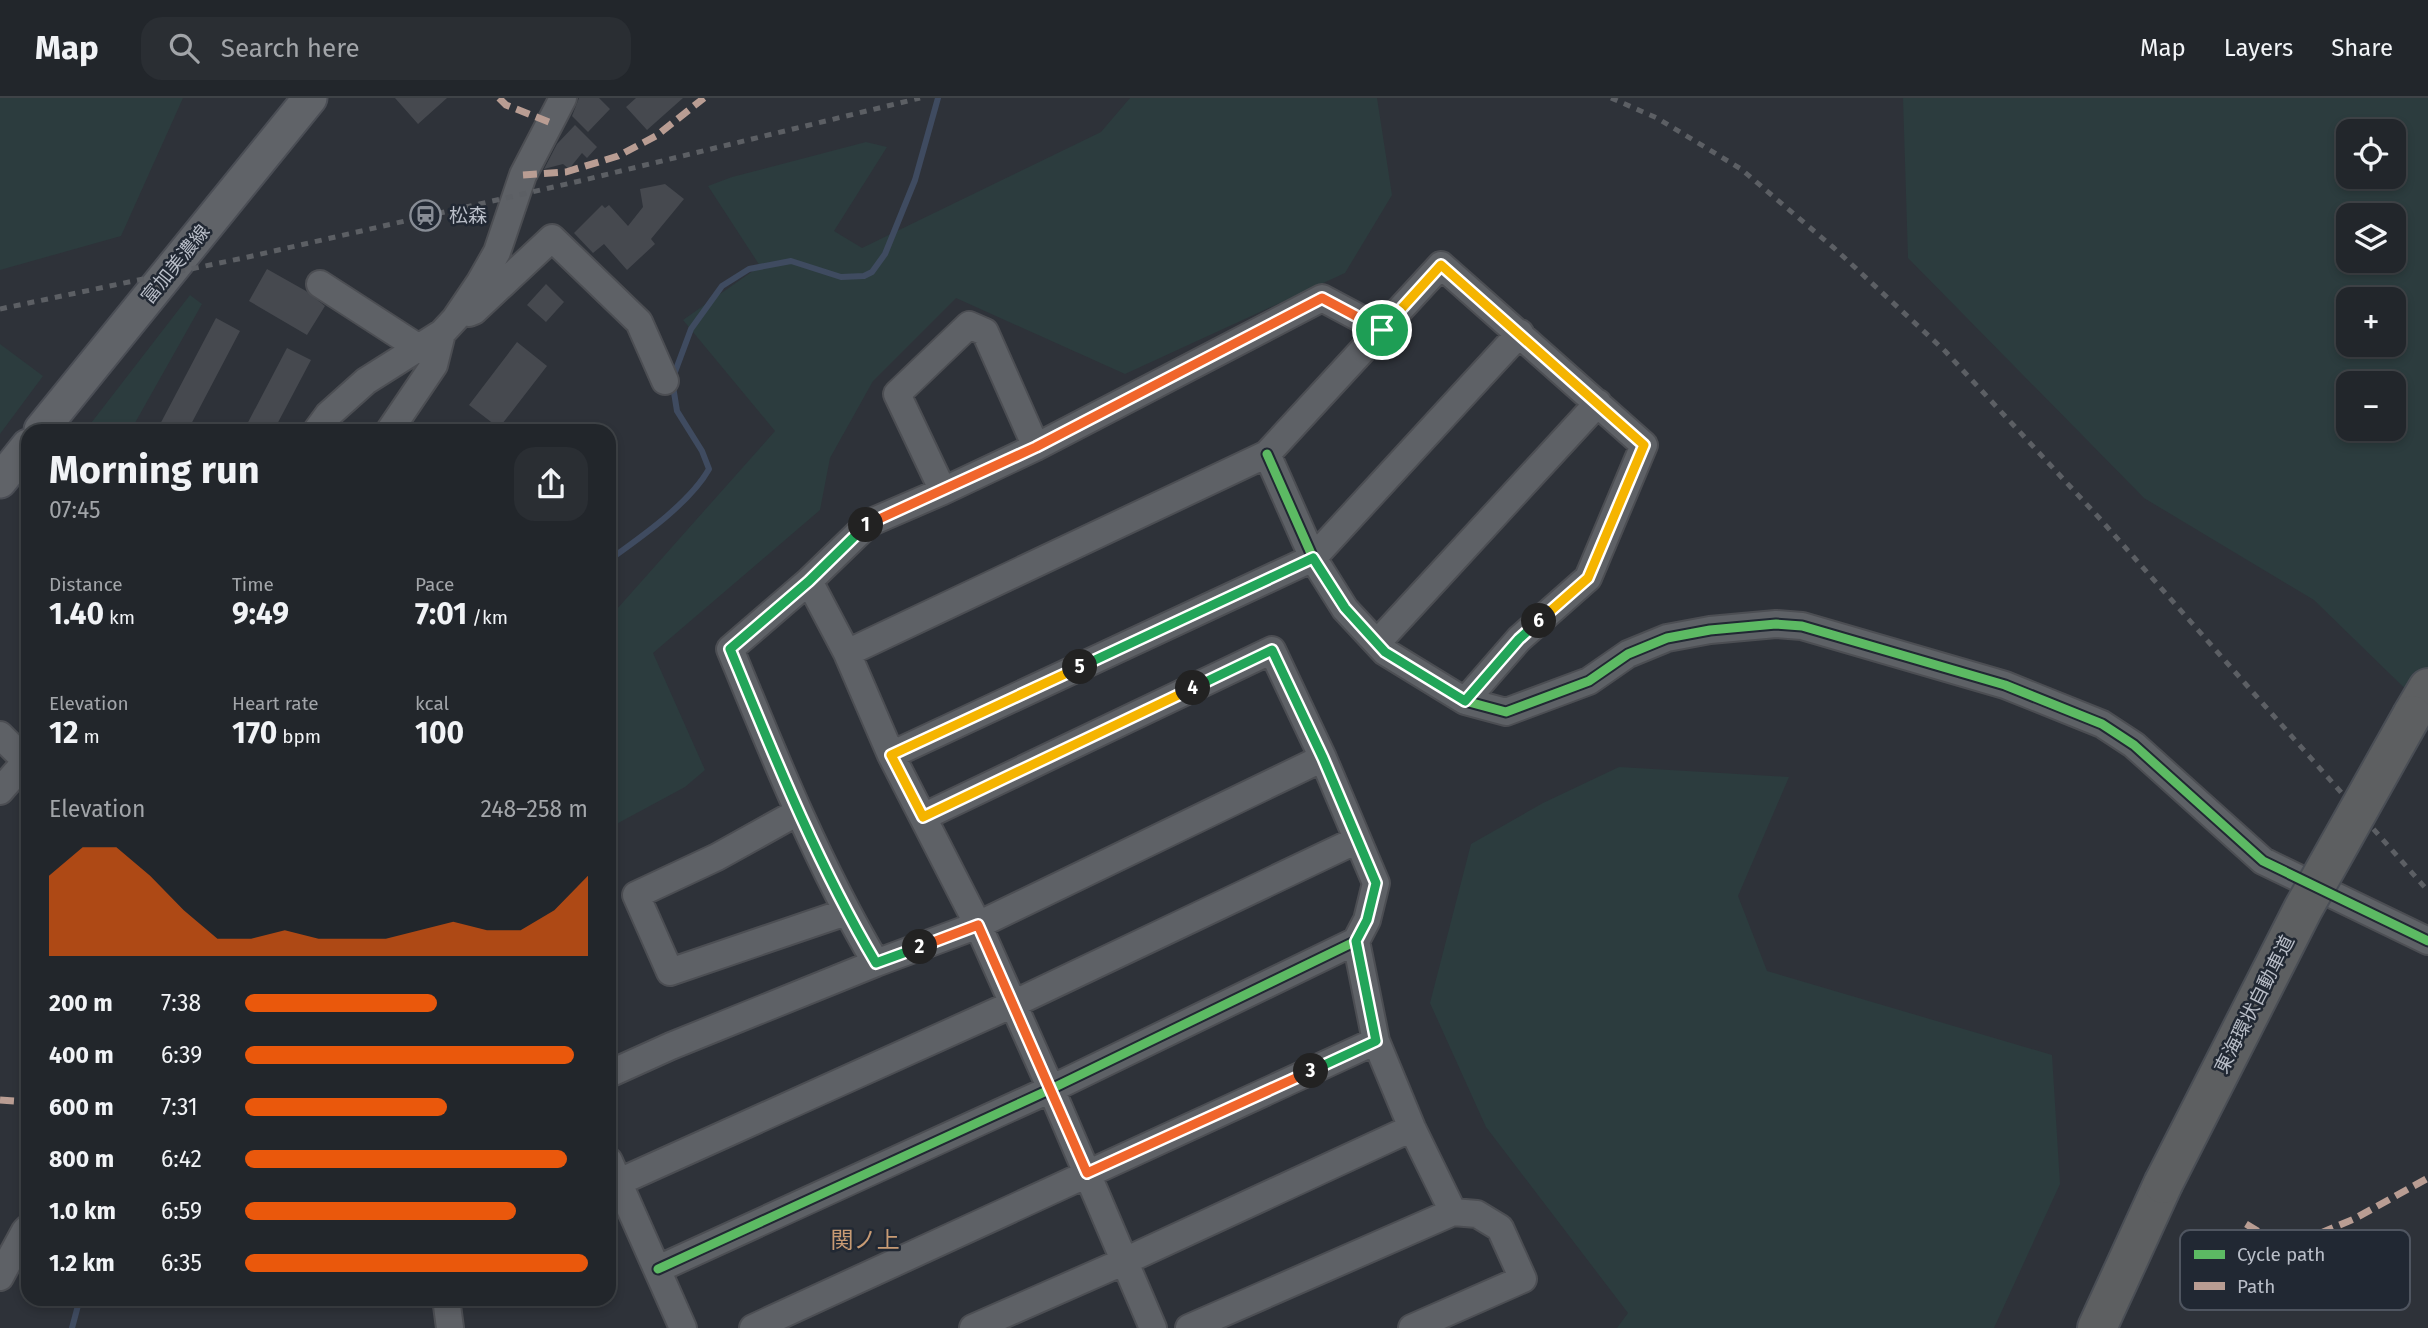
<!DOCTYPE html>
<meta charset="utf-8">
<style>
body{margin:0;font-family:"Fira Sans","Noto Sans JP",sans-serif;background:#2a2e33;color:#f1f3f6;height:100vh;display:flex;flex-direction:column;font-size:26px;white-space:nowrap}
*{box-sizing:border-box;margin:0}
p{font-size:23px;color:#a2a5a9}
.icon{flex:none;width:38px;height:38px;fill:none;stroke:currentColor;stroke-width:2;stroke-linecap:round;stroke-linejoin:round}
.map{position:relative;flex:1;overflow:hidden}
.drawer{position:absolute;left:21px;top:326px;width:595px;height:882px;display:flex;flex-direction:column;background:#22262b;border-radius:21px;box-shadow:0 4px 10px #0003,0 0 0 2px #3f4347}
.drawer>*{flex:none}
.fabs{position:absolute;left:2336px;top:21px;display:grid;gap:14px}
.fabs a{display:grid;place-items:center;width:70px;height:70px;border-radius:14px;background:#22262b;box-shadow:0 4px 10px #0003,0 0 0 2px #3f4347;font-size:35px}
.pin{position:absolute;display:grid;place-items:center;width:60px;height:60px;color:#fff;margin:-30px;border:4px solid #fff;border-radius:50%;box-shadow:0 2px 7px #0007}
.km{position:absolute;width:35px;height:35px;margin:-18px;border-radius:50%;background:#222;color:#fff;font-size:19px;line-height:35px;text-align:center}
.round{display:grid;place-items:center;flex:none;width:74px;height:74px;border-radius:21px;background:#2a2e33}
.overview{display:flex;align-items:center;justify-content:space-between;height:119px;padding:0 28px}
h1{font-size:38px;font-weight:700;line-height:52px}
.metrics{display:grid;grid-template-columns:repeat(3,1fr);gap:10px;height:119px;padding:7px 28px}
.metrics div{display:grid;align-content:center}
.metrics b{font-size:30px;font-weight:700}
.metrics small{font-size:19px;font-weight:400}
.metrics p{font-size:19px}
.chart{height:196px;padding:14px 28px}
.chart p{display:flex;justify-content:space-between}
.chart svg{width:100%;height:126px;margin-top:7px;fill:#ea580c;opacity:.7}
ul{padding:0 28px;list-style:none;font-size:23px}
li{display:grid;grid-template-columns:112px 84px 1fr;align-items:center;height:52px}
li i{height:18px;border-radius:9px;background:#ea580c}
header{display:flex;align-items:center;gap:42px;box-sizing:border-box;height:98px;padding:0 35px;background:#22262b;border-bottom:2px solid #3f4347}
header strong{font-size:33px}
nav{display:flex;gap:38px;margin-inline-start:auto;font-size:24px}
.search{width:490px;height:63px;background:#2a2e33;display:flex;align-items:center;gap:18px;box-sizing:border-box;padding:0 24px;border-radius:21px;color:#a2a5a9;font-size:26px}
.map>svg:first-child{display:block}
.green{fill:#2c3c3e;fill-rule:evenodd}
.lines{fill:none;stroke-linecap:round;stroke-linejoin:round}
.stream{stroke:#3f4b60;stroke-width:6}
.building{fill:#46494f}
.minor-casing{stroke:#4c4e53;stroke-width:30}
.major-casing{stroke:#4b4e55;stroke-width:37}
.highway-casing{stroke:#4a4e55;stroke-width:42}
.minor{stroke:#5e6166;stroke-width:26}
.major{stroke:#606368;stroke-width:33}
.highway{stroke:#5d5f61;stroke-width:38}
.rail{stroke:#5c5f64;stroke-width:5;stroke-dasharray:7 7;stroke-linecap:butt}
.highway-bridge-casing{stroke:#4a4e55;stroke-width:42;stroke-linecap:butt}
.highway-bridge{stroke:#5d5f61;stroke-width:38}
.quiet{stroke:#b99d93;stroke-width:7;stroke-dasharray:14 7;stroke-linecap:butt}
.cycleway-casing{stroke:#212833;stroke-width:13}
.cycleway{stroke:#5cba63;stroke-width:9}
.split-1-casing{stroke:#fff;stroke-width:14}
.split-2-casing{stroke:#fff;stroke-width:14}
.split-3-casing{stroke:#fff;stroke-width:14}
.split-4-casing{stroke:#fff;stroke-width:14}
.split-5-casing{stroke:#fff;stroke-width:14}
.split-6-casing{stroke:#fff;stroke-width:14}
.split-7-casing{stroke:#fff;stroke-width:14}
.split-1{stroke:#f0652b;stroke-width:9}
.split-2{stroke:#22a559;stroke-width:9}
.split-3{stroke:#f0652b;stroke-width:9}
.split-4{stroke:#22a559;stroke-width:9}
.split-5{stroke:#f5b400;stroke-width:9}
.split-6{stroke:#22a559;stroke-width:9}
.split-7{stroke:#f5b400;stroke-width:9}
.labels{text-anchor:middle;stroke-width:5;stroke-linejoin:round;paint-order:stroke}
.poi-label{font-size:19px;fill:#b9bec8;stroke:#212833;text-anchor:start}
.street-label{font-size:19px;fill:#b9bec8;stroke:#212833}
.quarter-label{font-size:23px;fill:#c89b74;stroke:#212833}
.key{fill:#212833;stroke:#4f5560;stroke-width:2}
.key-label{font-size:19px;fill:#b9bec8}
</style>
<header>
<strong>Map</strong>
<div class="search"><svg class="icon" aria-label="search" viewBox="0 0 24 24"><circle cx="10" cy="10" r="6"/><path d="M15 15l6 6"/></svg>Search here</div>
<nav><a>Map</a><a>Layers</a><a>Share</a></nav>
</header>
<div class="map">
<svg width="2428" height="1230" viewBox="0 0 2428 1230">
<rect width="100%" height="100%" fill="#2e3239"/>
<!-- green -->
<path class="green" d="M 0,0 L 183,0 L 121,138 L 0,172 Z
M 1130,0 L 1377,0 L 1392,97 L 1345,175 L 1125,276 L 956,200 L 873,283 L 830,360 L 820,412 L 653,555 L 705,672 L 685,689 L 609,730 L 609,520 L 775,333 L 683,222 L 760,168 L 708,88 L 732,79 L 866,44 L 887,49 L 834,133 L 862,150 L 1101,34 Z
M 1903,0 L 2428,0 L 2428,613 L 2314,502 L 2144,400 L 1908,160 ZM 2348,33 L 2394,33 L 2394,79 L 2348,79 ZM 2348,117 L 2394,117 L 2394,163 L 2348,163 ZM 2348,201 L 2394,201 L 2394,247 L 2348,247 ZM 2348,285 L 2394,285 L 2394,331 L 2348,331 Z
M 190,197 L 202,206 L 131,332 L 94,332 L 88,329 Z
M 0,246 L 43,278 L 0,336 Z
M 1619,669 L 1789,679 L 1738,798 L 1767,873 L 2052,957 L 2060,1086 L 1994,1230 L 1617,1230 L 1628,1215 L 1486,1029 L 1430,905 L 1471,746 L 1543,705 Z"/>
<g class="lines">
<!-- stream -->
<path class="stream" d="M 609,462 C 641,439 690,405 709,371 L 702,353 L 677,313 L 672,282 L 691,231 L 722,188 L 749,171 L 791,163 L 841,179 L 864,178 L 872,174 L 885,156 L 915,82 L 938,0
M 72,1230 L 80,1200"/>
</g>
<!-- building -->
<path class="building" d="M 395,0 L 447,0 L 418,26 Z
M 579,0 L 599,0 L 610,11 L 588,34 L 572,18 Z
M 636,0 L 683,0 L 647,32 L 626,9 Z
M 575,27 L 597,49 L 587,60 L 582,55 L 569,71 L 563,66 L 544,71 L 557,46 Z
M 665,86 L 684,101 L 651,141 L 655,146 L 627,172 L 604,146 L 593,155 L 574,135 L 602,107 L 605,110 L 609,107 L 628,128 L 643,109 L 640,91 Z
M 267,171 L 306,193 L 325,208 L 307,237 L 249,203 Z
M 546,186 L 564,204 L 546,224 L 527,207 Z
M 216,220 L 240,233 L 188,332 L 157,332 Z
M 517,244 L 547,268 L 499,330 L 469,307 Z
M 287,250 L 311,262 L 274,332 L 244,332 Z"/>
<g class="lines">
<defs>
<path id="minor" d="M 320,186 L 419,250
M 469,215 L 474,213 L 552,140 L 639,224 L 665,283
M 317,332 L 328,317 L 366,283 L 442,235 L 455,221 L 480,184 L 497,154 L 523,77 L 563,0
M 390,332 L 434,267 L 442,235
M 1267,356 L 1313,460 L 1345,511 L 1385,554 L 1465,603 L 1506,614 L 1589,583 L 1628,556 L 1667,540 L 1710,532 L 1776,526 L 1802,528 L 2005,587 L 2102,626 L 2134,647 L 2263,763 L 2428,843
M 943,393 L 897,296 L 969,227 L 985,234 L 1036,349
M 809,483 L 847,555 L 891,657 L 978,827 L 1051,991 L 1153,1230
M 1377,545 L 1598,305
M 847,555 L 1267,356 L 1441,167 L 1644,347 L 1588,480 L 1519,541 L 1465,603
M 0,637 L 26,663
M 891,657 L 1313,460 L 1520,235
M 0,693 L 28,661
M 798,714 L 717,759 L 636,797 L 670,874 L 846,814
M 876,865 C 817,765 774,658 730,551 L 809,483 L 869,425 L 943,393 L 1036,349 L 1322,200 L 1382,232
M 609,976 L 671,948 L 876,865 L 978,827 L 1323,660
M 609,1063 L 683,1230
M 619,1084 L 1013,906 L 1357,742
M 658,1171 L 1051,991 L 1356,843 L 1367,822 L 1376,785 L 1323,660 L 1272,552 L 923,719
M 0,1179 L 25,1133 L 28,1130
M 446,1200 L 450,1230
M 753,1230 L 1376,943
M 973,1230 L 1125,1163 L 1412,1030
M 1189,1230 L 1453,1114 L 1412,1030 L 1376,943 L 1356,843
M 1412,1230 L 1523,1181 L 1500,1130 L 1477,1116 L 1453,1114"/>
<path id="major" d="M 41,332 L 310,0
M 0,383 L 28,348"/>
<path id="highway" d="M 2412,617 L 2428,590
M 2097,1230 L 2163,1086"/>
</defs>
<!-- minor casing -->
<use href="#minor" class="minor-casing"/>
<!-- major casing -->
<use href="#major" class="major-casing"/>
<!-- highway casing -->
<use href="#highway" class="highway-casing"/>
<!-- minor -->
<use href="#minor" class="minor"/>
<!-- major -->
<use href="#major" class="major"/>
<!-- highway -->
<use href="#highway" class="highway"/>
<!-- rail -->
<path class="rail" d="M 1611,0 L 1657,20 L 1741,71 L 1834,150 L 1945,253 L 2102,423 L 2428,793
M 0,211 L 248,159 L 584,82 L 920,0"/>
<defs>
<path id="highway-bridge" d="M 2163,1086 L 2303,811 L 2412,617"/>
</defs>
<!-- highway-bridge casing -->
<use href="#highway-bridge" class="highway-bridge-casing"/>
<!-- highway-bridge -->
<use href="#highway-bridge" class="highway-bridge"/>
<!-- quiet -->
<path class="quiet" d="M 499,0 L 506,7 L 549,24
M 523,77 L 566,74 L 618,58 L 656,38 L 704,0
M 0,1002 L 28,1004
M 2246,1126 L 2285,1150 L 2354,1121 L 2428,1080"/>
<defs>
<path id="cycleway" d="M 1267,356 L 1313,460 L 1345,511 L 1385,554 L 1465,603 L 1506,614 L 1589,583 L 1628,556 L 1667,540 L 1710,532 L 1776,526 L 1802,528 L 2005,587 L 2102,626 L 2134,647 L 2263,763 L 2428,843
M 658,1171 L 1051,991 L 1356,843 L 1367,822 L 1376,785 L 1323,660 L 1272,552 L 923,719"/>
</defs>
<!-- cycleway casing -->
<use href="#cycleway" class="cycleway-casing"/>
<!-- cycleway -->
<use href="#cycleway" class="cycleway"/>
</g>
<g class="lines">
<defs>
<path id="split-1" d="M 866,427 L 1036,349 L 1322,200 L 1382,232"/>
<path id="split-2" d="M 866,427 L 809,483 L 730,551 C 774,658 817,765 876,865 L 920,849"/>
<path id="split-3" d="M 920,849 L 978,827 L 1087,1075 L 1311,973"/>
<path id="split-4" d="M 1193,590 L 1272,552 L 1323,660 L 1376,785 L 1367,822 L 1356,843 L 1376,943 L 1311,973"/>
<path id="split-5" d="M 1080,569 L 891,657 L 923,719 L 1193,590"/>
<path id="split-6" d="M 1080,569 L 1313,460 L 1345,510 L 1385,554 L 1465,603 L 1519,541 L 1539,523"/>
<path id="split-7" d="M 1382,232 L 1441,167 L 1644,347 L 1588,480 L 1539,523"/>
</defs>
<!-- split-1 casing -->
<use href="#split-1" class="split-1-casing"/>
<!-- split-2 casing -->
<use href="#split-2" class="split-2-casing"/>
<!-- split-3 casing -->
<use href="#split-3" class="split-3-casing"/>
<!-- split-4 casing -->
<use href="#split-4" class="split-4-casing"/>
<!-- split-5 casing -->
<use href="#split-5" class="split-5-casing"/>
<!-- split-6 casing -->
<use href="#split-6" class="split-6-casing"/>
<!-- split-7 casing -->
<use href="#split-7" class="split-7-casing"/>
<!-- split-1 -->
<use href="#split-1" class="split-1"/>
<!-- split-2 -->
<use href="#split-2" class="split-2"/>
<!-- split-3 -->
<use href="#split-3" class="split-3"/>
<!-- split-4 -->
<use href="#split-4" class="split-4"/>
<!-- split-5 -->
<use href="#split-5" class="split-5"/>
<!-- split-6 -->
<use href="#split-6" class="split-6"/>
<!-- split-7 -->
<use href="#split-7" class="split-7"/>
</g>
<!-- icons -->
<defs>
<symbol id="station-ring" viewBox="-11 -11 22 22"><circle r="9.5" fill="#212833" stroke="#888d96" stroke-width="1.5"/><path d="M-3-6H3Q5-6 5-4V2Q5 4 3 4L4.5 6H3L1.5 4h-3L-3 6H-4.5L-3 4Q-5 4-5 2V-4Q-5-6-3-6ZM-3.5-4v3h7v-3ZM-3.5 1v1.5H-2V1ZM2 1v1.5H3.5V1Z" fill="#888d96"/></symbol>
</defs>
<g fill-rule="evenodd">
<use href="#station-ring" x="408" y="100" width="35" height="35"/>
</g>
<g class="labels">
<!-- poi labels -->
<g class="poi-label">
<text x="449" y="124">松森</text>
</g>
<!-- street labels -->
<g class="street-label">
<text transform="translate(175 166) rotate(-51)" y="7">富加美濃線</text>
<text transform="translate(2254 906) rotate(-63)" y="7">東海環状自動車道</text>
</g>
<!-- quarter labels -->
<g class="quarter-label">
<text x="865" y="1150">関ノ上</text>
</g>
</g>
<!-- legend -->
<rect x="2180" y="1132" width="230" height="80" rx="10" class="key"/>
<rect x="2194" y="1152" width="31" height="9" fill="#5cba63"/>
<rect x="2194" y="1184" width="31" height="8" fill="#b99d93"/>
<g class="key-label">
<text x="2237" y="1163">Cycle path</text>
<text x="2237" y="1195">Path</text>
</g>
</svg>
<div class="fabs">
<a><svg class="icon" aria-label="locate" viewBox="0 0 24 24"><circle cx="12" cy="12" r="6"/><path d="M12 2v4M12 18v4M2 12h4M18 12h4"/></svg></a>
<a><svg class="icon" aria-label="layers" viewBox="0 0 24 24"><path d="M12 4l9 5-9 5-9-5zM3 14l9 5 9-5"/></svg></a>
<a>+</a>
<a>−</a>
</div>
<div class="pin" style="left:1382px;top:232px;background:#1e9e55"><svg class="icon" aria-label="arrive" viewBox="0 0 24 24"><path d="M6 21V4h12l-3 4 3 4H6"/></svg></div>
<b class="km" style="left:866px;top:427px">1</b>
<b class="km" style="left:920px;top:849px">2</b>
<b class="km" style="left:1311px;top:973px">3</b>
<b class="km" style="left:1193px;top:590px">4</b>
<b class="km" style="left:1080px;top:569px">5</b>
<b class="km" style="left:1539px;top:523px">6</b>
<section class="drawer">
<div class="overview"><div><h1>Morning run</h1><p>07:45</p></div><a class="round"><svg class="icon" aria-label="share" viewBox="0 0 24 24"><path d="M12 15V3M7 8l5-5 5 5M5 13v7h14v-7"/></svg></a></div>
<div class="metrics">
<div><p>Distance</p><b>1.40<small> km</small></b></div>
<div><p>Time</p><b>9:49</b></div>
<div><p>Pace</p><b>7:01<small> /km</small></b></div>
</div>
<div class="metrics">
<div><p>Elevation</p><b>12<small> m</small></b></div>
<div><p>Heart rate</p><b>170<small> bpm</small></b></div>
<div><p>kcal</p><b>100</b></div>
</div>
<div class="chart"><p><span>Elevation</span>248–258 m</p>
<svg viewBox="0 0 160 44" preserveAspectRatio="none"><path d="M0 44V16L10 6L20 6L30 16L40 28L50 38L60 38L70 35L80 38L90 38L100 38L110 35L120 32L130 35L140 35L150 28L160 16V44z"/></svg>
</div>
<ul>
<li><b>200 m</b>7:38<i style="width:56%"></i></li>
<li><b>400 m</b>6:39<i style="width:96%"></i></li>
<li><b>600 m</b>7:31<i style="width:59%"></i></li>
<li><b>800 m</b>6:42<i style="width:94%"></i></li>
<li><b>1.0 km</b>6:59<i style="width:79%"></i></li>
<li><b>1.2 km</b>6:35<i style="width:100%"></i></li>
</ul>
</section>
</div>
